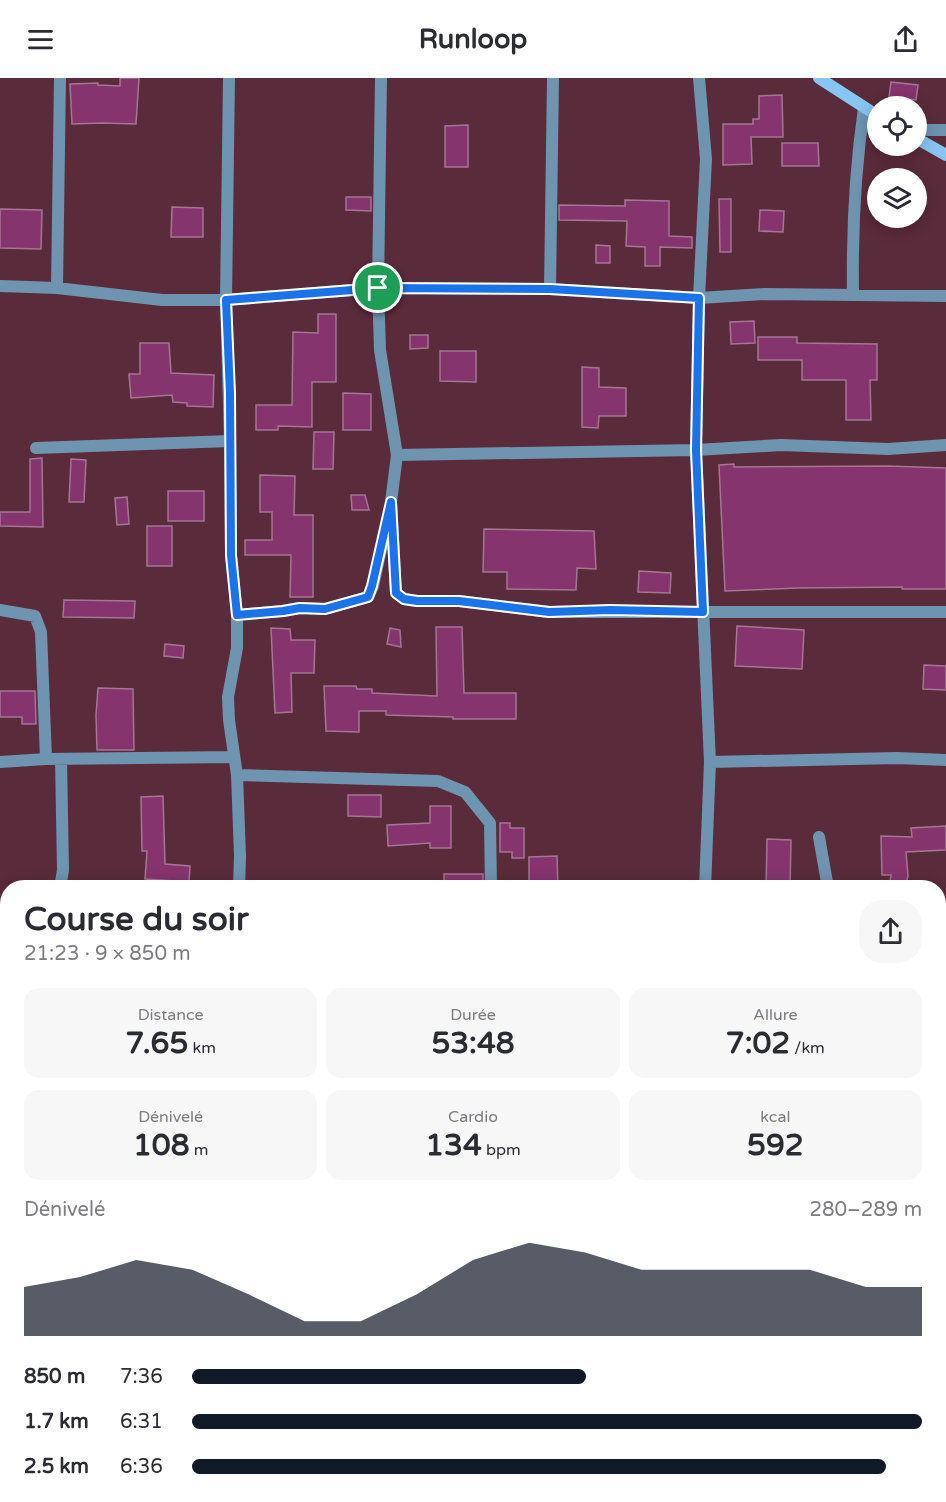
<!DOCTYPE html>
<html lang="fr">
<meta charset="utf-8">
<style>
body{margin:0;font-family:"Varela Round",sans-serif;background:#f7f7f7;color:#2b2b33;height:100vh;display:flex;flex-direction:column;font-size:22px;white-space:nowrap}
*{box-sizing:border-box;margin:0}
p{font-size:20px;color:#7c7c81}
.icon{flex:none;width:33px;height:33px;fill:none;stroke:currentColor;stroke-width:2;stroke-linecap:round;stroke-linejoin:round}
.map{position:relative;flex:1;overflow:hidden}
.details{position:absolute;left:0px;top:802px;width:946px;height:622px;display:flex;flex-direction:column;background:#fff;border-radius:24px 24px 0 0;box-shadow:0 3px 15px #0003}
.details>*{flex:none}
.buttons{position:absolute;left:867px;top:18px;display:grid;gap:12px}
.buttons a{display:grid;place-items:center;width:60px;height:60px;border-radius:50%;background:#fff;box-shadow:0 3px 15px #0003;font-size:30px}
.pin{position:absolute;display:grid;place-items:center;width:51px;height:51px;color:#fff;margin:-26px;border:3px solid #fff;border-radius:50%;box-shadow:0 2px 6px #0007}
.round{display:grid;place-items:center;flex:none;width:63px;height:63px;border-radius:24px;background:#f7f7f7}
.head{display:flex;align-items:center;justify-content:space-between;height:102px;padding:0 24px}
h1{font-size:33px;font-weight:800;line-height:45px}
.stats{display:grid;grid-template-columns:repeat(3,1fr);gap:9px;height:102px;padding:6px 24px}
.stats div{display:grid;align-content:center;border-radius:15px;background:#f7f7f7;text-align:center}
.stats b{font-size:30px;font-weight:800}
.stats small{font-size:16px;font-weight:400}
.stats p{font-size:16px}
.chart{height:168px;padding:12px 24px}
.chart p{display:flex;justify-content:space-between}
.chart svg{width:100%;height:108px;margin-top:6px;fill:#111827;opacity:.7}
ul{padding:0 24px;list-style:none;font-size:20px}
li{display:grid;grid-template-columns:96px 72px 1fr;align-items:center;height:45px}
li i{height:15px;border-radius:8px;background:#111827}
header{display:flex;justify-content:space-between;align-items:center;height:78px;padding:0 24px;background:#fff;font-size:27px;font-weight:800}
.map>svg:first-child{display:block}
.building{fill:#86346e;stroke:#a47694;stroke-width:1.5}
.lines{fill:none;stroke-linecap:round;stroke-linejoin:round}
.street{stroke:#6e94b0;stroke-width:12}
.secondary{stroke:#87c5f2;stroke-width:12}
.route-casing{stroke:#fff;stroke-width:12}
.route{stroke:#1a73e8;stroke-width:8}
</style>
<header><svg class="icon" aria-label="menu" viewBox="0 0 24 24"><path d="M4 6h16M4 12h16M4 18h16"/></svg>Runloop<svg class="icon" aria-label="share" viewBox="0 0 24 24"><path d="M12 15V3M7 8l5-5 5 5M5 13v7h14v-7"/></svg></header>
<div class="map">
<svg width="946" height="1424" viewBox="0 0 946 1424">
<rect width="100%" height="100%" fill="#5a2b3b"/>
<!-- building -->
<path class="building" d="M 120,0 L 139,0 L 136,46 L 102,45 L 72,46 L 70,6 L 98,5 L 98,7 L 120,8 Z
M 891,4 L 918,7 L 916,22 L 889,19 Z
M 782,17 L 783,59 L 751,59 L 752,86 L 723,87 L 723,46 L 753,46 L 753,41 L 759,41 L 759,18 Z
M 468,47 L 468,89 L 445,89 L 445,48 Z
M 782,65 L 818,65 L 819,88 L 782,88 Z
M 346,119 L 371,119 L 371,133 L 346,132 Z
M 719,121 L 731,121 L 731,174 L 720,174 Z
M 625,122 L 669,123 L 669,158 L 692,159 L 692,170 L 660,169 L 660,188 L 645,188 L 645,169 L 626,168 L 627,143 L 559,142 L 559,127 L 625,128 Z
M 172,129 L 203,130 L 203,159 L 171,159 Z
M 0,131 L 42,132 L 41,171 L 0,170 Z
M 760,132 L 784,133 L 783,154 L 759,153 Z
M 596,167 L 610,168 L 610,185 L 596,185 Z
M 318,236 L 336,236 L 336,304 L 312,304 L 312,349 L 278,348 L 278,352 L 256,352 L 256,327 L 292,327 L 293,254 L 318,255 Z
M 754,243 L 755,265 L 731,266 L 730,244 Z
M 410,257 L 428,257 L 428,270 L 410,271 Z
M 758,259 L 797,259 L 797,265 L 877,266 L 877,302 L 870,302 L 871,342 L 846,342 L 846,302 L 802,302 L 802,282 L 758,282 Z
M 140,265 L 169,265 L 171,295 L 214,297 L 213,329 L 187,328 L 187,325 L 173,324 L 172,317 L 131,320 L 129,296 L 140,296 Z
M 440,273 L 476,273 L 476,304 L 440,303 Z
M 582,289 L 599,290 L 599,309 L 626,310 L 626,338 L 599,338 L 598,350 L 582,349 Z
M 343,315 L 371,316 L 371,352 L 343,352 Z
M 314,354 L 334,354 L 333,391 L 313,391 Z
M 42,380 L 43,449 L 0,448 L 0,434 L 30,434 L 30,381 Z
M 71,381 L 86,382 L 84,424 L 69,424 Z
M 734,386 L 734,389 L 889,388 L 946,390 L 946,511 L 902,511 L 902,509 L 798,510 L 725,513 L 719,387 Z
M 260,397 L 295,398 L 294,437 L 313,437 L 313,519 L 290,519 L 291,477 L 245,477 L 245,462 L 272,462 L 272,434 L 260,434 Z
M 168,413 L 204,413 L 204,443 L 168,443 Z
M 351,417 L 365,417 L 369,432 L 352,432 Z
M 127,419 L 129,446 L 117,447 L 115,420 Z
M 147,448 L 172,448 L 172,488 L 147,488 Z
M 484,451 L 594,453 L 596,491 L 577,490 L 576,512 L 507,511 L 507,494 L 483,494 Z
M 639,493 L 671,495 L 670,515 L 638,514 Z
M 64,522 L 135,523 L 134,540 L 63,539 Z
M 737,548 L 804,552 L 802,591 L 735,588 Z
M 436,549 L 462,549 L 464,615 L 516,615 L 516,641 L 453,641 L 453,639 L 386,637 L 386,633 L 359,633 L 359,654 L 326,653 L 324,608 L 356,608 L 357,611 L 372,611 L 372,615 L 437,618 Z
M 271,550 L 290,551 L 291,562 L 315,562 L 314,595 L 291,595 L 292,634 L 275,635 Z
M 390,550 L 400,552 L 401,569 L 387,566 Z
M 165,566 L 184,568 L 183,580 L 164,578 Z
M 924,587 L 946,588 L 946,612 L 923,611 Z
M 98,610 L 133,611 L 134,672 L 97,672 L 96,637 Z
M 0,613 L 35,613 L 36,646 L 22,646 L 22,639 L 0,639 Z
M 348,717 L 381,717 L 381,739 L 348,738 Z
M 163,718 L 165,786 L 190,788 L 189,804 L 145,801 L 147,773 L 142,773 L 141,719 Z
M 430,728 L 451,728 L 451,770 L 430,770 L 430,765 L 388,768 L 387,747 L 430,745 Z
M 500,745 L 510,745 L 510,750 L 524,750 L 524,780 L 512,780 L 512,774 L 500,774 Z
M 946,748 L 946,772 L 906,774 L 908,798 L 905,810 L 889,810 L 891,797 L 882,797 L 881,758 L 912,759 L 911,750 Z
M 767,761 L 791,762 L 790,810 L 766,810 Z
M 557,778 L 558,810 L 529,810 L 529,779 Z
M 444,796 L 483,796 L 483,810 L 444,810 Z"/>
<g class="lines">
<!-- street -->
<path class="street" d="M 381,0 L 378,210 L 380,272 L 397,377 L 391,424 L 396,515 L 404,521 L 417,523 L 459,523 L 549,534 L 946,534
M 699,0 L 706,81 L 699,220 L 696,372 L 710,684 L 705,810
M 916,52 L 946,52
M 0,208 L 57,210 L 162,222 L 226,222 L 378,210 L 550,211 L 699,220 L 764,216 L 946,218
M 57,210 L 60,0
M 550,211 L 553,0
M 853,217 C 852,155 855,92 864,30
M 230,363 L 231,477 L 237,537 L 237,570 L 228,619 L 229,642 L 237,697 L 240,778 L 239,810
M 36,370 L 230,363 L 226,222 L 229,0
M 397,377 L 696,372 L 781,367 L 888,371 L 946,367
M 0,532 L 35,538 L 41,554 L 46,681
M 237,537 L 283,533 L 300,530 L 325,531 L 368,519 L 373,508 L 388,440
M 0,684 L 46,681 L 234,679
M 710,684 L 897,680 L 946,682
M 237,697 L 438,703 L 465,714 L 490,745 L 491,810
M 819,759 L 828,810
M 60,810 L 63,792 L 61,681
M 0,986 L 8,985
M 939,999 L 946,999
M 939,1300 L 946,1301
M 237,1418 L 237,1424
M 537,1418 L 537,1424
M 713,1418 L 713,1424
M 390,1424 L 391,1418"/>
<!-- secondary -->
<path class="secondary" d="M 819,0 L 878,38
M 916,60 L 946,77"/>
</g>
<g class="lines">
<defs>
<path id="route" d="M 378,210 L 550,211 L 699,220 L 696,372 L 703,534 L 610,532 L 549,534 L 459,523 L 417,523 L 404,521 L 396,515 L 391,424 L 372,508 L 368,519 L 325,531 L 300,530 L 283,533 L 237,537 L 231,477 L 230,315 L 226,222 Z"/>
</defs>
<!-- route casing -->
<use href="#route" class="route-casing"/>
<!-- route -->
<use href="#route" class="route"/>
</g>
</svg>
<div class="buttons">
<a><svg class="icon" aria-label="locate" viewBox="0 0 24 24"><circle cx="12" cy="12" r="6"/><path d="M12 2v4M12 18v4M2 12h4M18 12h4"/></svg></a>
<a><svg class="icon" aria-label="layers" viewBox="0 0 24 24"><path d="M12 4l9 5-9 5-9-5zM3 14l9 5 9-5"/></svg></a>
</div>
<div class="pin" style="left:378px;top:210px;background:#1e9e55"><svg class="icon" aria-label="arrive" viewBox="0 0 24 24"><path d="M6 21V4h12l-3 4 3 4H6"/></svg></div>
<section class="details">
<div class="head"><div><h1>Course du soir</h1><p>21:23 · 9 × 850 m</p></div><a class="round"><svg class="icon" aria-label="share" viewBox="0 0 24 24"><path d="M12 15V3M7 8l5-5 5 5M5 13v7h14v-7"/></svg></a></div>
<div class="stats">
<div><p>Distance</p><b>7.65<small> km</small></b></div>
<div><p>Durée</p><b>53:48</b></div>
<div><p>Allure</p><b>7:02<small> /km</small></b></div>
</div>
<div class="stats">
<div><p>Dénivelé</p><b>108<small> m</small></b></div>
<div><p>Cardio</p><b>134<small> bpm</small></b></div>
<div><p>kcal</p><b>592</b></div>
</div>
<div class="chart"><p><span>Dénivelé</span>280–289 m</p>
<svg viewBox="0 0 160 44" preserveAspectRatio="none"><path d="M0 44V24L10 20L20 13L30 17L40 27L50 38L60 38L70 27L80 13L90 6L100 10L110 17L120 17L130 17L140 17L150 24L160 24V44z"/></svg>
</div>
<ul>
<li><b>850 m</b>7:36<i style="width:54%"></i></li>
<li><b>1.7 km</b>6:31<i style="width:100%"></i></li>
<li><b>2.5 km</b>6:36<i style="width:95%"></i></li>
</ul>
</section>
</div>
